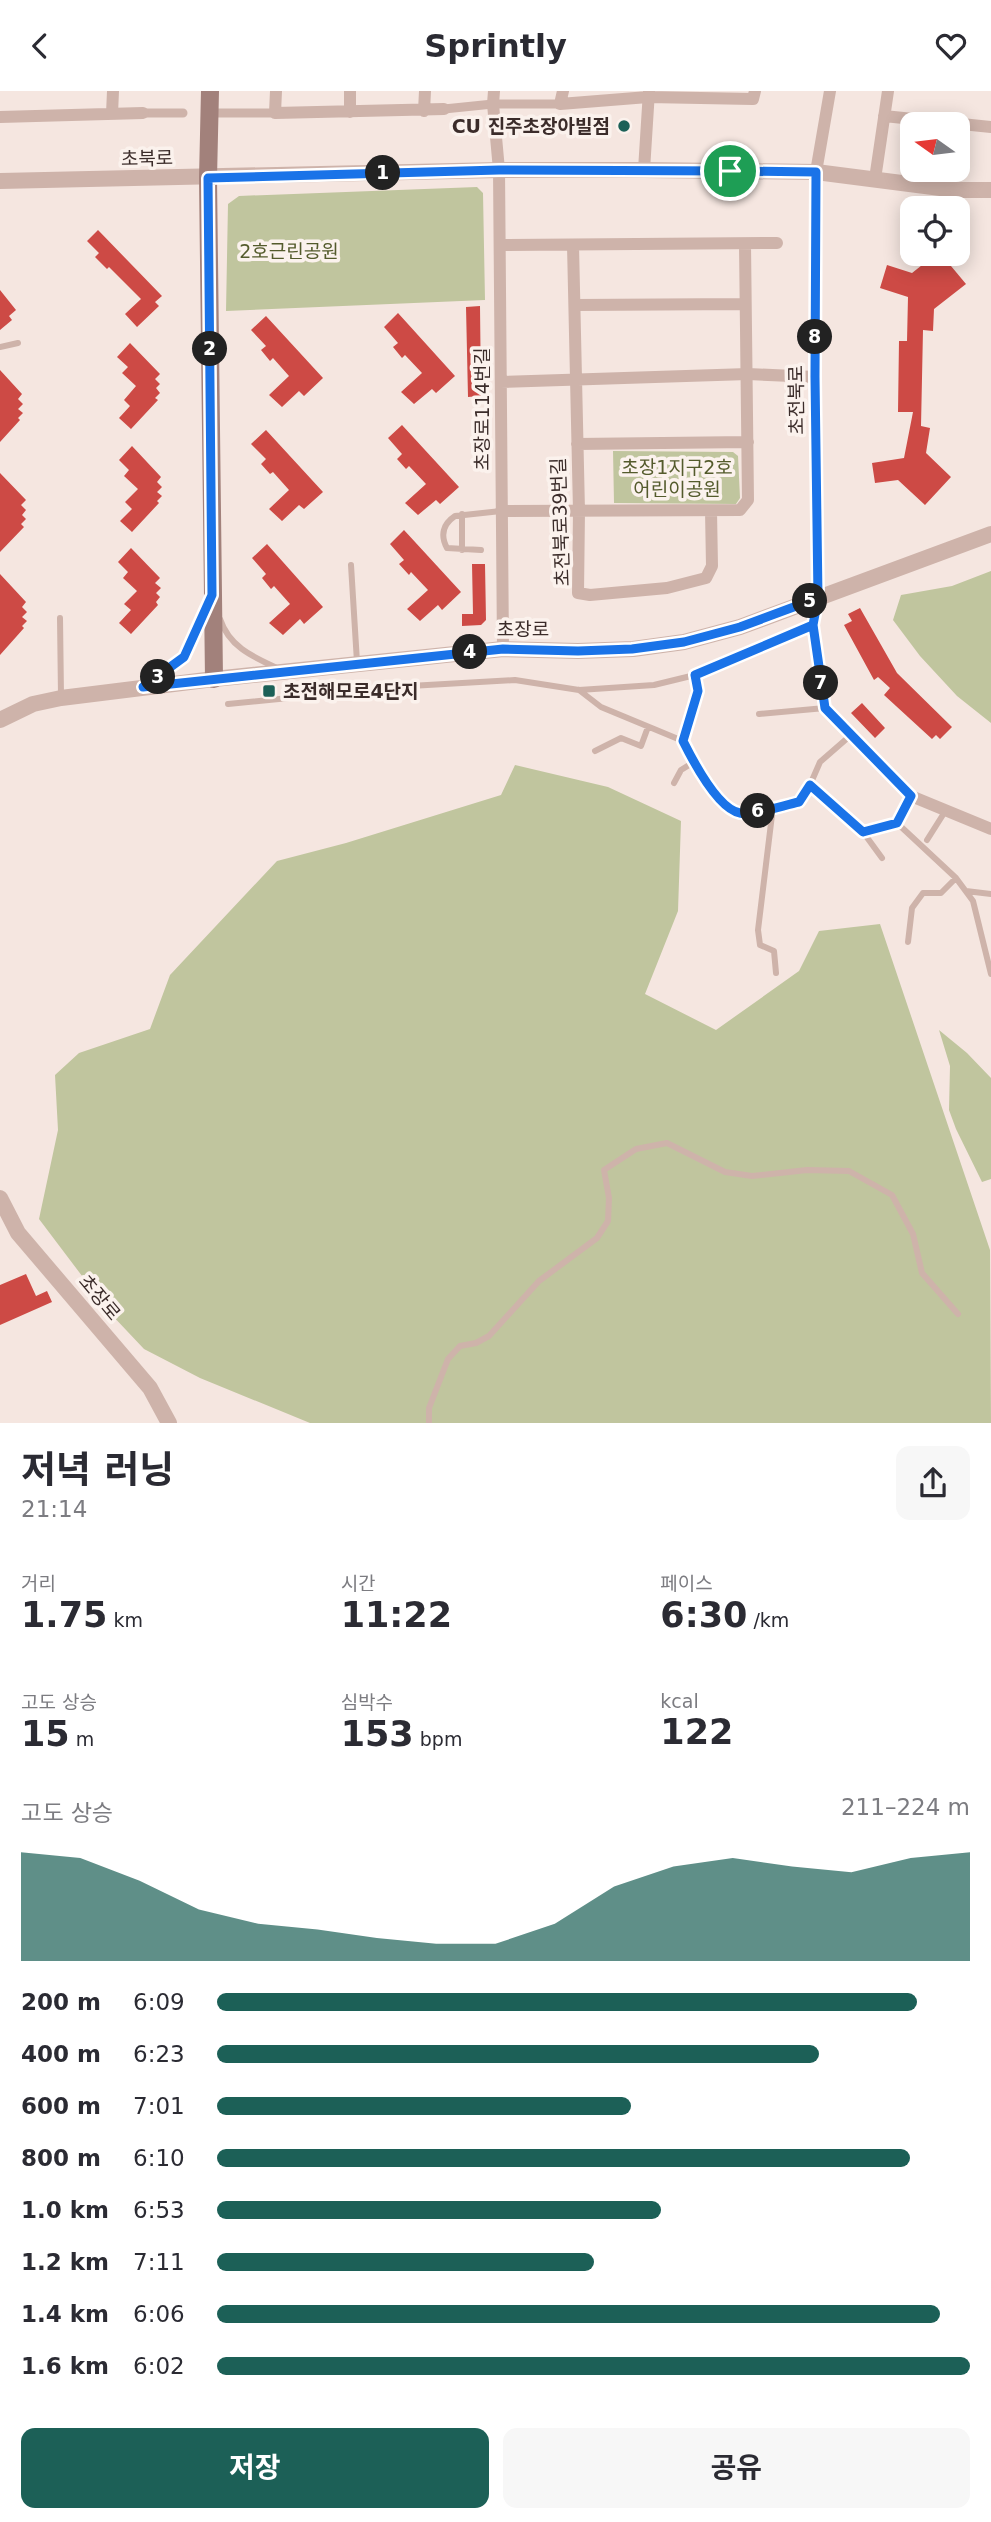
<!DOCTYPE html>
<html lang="ko">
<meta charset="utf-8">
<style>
body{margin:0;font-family:"DejaVu Sans","Noto Sans KR",sans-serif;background:#f7f7f7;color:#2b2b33;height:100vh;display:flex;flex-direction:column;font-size:26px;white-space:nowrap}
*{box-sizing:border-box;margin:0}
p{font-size:23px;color:#7c7c81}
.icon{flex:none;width:38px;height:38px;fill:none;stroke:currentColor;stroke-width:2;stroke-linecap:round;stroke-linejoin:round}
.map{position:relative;height:1332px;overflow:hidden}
.sheet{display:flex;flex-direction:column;background:#fff;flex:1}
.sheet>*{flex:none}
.needle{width:46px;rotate:284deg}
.fabs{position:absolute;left:900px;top:21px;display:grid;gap:14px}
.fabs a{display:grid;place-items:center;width:70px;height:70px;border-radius:14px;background:#fff;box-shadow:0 4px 18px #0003;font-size:35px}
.pin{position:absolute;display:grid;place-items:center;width:60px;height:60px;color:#fff;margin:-30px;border:4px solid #fff;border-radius:50%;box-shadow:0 2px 7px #0007}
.km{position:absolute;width:35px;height:35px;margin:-18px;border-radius:50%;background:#222;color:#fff;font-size:19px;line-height:35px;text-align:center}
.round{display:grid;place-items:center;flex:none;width:74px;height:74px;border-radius:14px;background:#f7f7f7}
.head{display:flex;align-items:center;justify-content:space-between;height:119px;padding:0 21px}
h1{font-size:38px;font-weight:700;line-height:52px}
.figures{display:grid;grid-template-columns:repeat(3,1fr);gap:10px;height:119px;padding:7px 21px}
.figures div{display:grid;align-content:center}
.figures b{font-size:35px;font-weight:700}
.figures small{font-size:19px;font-weight:400}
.figures p{font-size:19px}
.chart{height:196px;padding:14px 21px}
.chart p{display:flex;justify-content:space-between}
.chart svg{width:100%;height:126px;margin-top:7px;fill:#1c6057;opacity:.7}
.button{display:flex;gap:14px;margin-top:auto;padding:14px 21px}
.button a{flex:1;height:80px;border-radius:14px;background:#1c6057;color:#fff;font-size:28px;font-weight:700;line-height:80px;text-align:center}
.button a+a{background:#f7f7f7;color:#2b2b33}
ul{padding:0 21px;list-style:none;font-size:23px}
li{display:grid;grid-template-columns:112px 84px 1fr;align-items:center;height:52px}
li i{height:18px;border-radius:9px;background:#1c6057}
header{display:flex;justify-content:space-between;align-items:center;height:91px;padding:0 21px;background:#fff;font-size:32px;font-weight:700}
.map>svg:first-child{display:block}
.green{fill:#c0c59e}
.building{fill:#cd4a45}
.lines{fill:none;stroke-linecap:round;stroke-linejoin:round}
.service{stroke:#ceb3aa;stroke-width:6}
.pedestrian{stroke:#ceb3aa;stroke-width:9}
.minor{stroke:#ceb3aa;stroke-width:12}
.tertiary{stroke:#ceb3aa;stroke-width:16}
.secondary{stroke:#a2817b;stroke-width:18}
.route-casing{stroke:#fff;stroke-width:14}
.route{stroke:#1a73e8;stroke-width:9}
.poi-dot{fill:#1c6057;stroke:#fbf2ed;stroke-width:2.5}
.labels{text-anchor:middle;stroke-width:7;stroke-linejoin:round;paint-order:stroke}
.poi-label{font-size:19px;font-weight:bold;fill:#3b2c2a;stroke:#fbf2ed;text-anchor:end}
.street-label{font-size:19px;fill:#3b2c2a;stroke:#fbf2ed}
.park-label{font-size:19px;fill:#545b2c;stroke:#fbf2ed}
</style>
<header><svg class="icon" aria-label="back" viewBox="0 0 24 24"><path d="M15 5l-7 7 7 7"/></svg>Sprintly<svg class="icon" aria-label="heart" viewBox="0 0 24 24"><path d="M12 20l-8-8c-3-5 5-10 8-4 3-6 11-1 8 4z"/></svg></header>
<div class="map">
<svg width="991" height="1332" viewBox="0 0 991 1332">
<rect width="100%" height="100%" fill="#f5e6e0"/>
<!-- green -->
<path class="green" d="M 477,96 L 483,102 L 485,209 L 226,220 L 228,113 L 239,105 Z
M 613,360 L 733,361 L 738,365 L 740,407 L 736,413 L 614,412 Z
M 991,480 L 991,632 L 957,605 L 920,565 L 893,529 L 901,504 L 952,495 Z
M 515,674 L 608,696 L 681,730 L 678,820 L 645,903 L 716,939 L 799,880 L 819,840 L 880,833 L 990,1159 L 991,1332 L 310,1332 L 200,1287 L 144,1258 L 110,1222 L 39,1128 L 58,1039 L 55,984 L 79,962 L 150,938 L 170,884 L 277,770 L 346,752 L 501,704 Z
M 939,939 L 967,962 L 991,987 L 991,1088 L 982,1091 L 956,1038 L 949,1019 L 950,975 Z"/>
<!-- building -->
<path class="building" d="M 98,139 L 162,205 L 155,211 L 159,215 L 137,236 L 125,223 L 141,208 L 109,176 L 107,178 L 95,166 L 99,162 L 87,150 Z
M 936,163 L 941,163 L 966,193 L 934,218 L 933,240 L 923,239 L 921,335 L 930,337 L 926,362 L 951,386 L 925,414 L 898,389 L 875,392 L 872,372 L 904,367 L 913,321 L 898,321 L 899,250 L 907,250 L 908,206 L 880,197 L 887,174 L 912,182 Z
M 0,199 L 16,219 L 9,225 L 12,229 L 0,239 Z
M 480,215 L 481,305 L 468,306 L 466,216 Z
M 398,222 L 455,285 L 436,302 L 432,298 L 414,313 L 401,301 L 422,282 L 405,264 L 402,267 L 393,256 L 398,252 L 384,236 Z
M 266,225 L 323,287 L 304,305 L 299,300 L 282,316 L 269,304 L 289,285 L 273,267 L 270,270 L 261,259 L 266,255 L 251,239 Z
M 130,252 L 160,283 L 155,288 L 160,293 L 156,297 L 160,302 L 155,307 L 158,309 L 131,338 L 119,327 L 130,315 L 124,309 L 136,295 L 122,282 L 128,276 L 117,266 Z
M 0,279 L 22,303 L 18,308 L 23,313 L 18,318 L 23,322 L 18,327 L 20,329 L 0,351 Z
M 402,334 L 459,396 L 440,413 L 436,409 L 418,424 L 405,412 L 426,393 L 409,375 L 406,378 L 397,368 L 402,363 L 388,347 Z
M 266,339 L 323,401 L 304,418 L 299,414 L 282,430 L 269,418 L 289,399 L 273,381 L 270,383 L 261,373 L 266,368 L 251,353 Z
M 132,355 L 161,386 L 157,391 L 162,396 L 157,401 L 162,405 L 157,410 L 159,412 L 132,441 L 120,430 L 132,418 L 125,411 L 138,398 L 124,385 L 129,379 L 119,369 Z
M 0,382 L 26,409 L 21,414 L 26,419 L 22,424 L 26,428 L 21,433 L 24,436 L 0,461 Z
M 404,439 L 461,501 L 442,519 L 438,514 L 420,530 L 407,518 L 428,499 L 411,481 L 409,484 L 399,473 L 404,469 L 390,453 Z
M 267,453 L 323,516 L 304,533 L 300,528 L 283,544 L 269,532 L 290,513 L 274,495 L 271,498 L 262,487 L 266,483 L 252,467 Z
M 131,457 L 160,487 L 155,492 L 161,497 L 156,502 L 160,506 L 156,511 L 158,514 L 131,543 L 119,532 L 131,519 L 124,513 L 137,500 L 123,487 L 128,481 L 118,471 Z
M 472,473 L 485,473 L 486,529 L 481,534 L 462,535 L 462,523 L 473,523 Z
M 0,483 L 26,511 L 22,516 L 27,521 L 22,526 L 27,530 L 22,535 L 24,537 L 0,564 Z
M 860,517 L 897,582 L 952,636 L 940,648 L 936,644 L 932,648 L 884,604 L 890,597 L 878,586 L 874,589 L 844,534 L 852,530 L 848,523 Z
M 862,612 L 885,637 L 875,647 L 851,622 Z
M 26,1183 L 36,1205 L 47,1200 L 52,1211 L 0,1234 L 0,1194 Z"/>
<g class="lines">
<!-- service -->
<path class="service" d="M 0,256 L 18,252
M 462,423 L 462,459
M 481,459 L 447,457 C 440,444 443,433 455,425 L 501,420
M 351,474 L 357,571
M 60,527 L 61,605
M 220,528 C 229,555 251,565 275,576
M 151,591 L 184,566 L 208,515
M 579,599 L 601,616 L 683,650 L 694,671 L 727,718 L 742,723 L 777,716
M 228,613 L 410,595 L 515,589 L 579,599 L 654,594 L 695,584 L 813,534
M 759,623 L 825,617
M 683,650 L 698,600 L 695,584
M 595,660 L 621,647 L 641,655 L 648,636
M 674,692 L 681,679 L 694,671
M 810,694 L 863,741 L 882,767
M 911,705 L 897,732 L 956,787 L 973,810 L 991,883
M 863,741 L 897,732
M 927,749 L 946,719
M 966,800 L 991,803
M 908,851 L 912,817 L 923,802 L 941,802 L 956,787
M 776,882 L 774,860 L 760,854 L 758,839 L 772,724 L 777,716 L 799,711 L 810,694 L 820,671 L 851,644
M 429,1332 L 429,1317 L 448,1268 L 460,1255 L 476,1252 L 489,1245 L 539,1190 L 597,1147 L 608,1130 L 609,1107 L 604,1079 L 636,1058 L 667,1052 L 725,1081 L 752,1085 L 807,1079 L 849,1080 L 892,1104 L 913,1143 L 922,1182 L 958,1223"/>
<!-- pedestrian -->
<path class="pedestrian" d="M 444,18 L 493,13 L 560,13
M 143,22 L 183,22
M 209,22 L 275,22"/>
<!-- minor -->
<path class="minor" d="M 276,0 L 275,22 L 444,18
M 494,0 L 493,13 L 499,79 L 503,558
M 563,0 L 560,13 L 648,6 L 753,8 L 755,0
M 830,0 L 816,81 L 815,286 L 818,507 L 813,534 L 825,617 L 911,705 L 991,738
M 424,20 L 425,0
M 350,21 L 350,0
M 112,23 L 113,0
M 884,25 L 991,36
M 0,26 L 143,22
M 644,79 L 649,0
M 875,88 L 888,0
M 500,154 L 777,152
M 573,154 L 579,420 L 578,502 L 590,504 L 667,497 L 706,487 L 712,475 L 711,420
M 575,214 L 745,213
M 501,291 L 748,283 L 815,286
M 577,353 L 748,351
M 501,420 L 740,419 L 748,409 L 745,153"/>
<!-- tertiary -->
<path class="tertiary" d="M 0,90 L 499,79 L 644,79 L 816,81 L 956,99 L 991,99
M 0,629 L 33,613 L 61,607 L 214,588 L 503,558 L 578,560 L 633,558 L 684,551 L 740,536 L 991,443
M 0,1107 L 18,1142 L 150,1297 L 169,1332"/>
<!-- secondary -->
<path class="secondary" d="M 210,0 L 208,87 L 214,588"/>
</g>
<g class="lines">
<defs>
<path id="route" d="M 730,80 L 499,79 L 208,87 L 212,504 L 184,566 L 143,596 L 503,558 L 578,560 L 632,558 L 684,551 L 740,536 L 818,507 L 813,534 L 695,584 L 698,600 L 683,650 C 693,670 718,718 740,722 C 753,725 784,714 799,711 L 810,694 L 863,741 L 897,732 L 911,705 L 825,617 L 813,534 L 818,507 L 815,286 L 816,81 L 730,80"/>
</defs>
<!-- route casing -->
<use href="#route" class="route-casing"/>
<!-- route -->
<use href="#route" class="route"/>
</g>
<!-- markers -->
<g class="poi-dot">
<circle cx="624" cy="35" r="7"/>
<rect x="262" y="593" width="14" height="14" rx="3.5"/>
</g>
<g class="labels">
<!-- poi labels -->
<g class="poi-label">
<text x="610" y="42">CU 진주초장아빌점</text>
<text x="283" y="607" text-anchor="start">초전해모로4단지</text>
</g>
<!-- street labels -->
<g class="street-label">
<text transform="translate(147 67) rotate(-1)" y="7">초북로</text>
<text transform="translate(796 309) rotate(-91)" y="7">초전북로</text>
<text transform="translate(482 318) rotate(-90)" y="7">초장로114번길</text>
<text transform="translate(560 431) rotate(-92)" y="7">초전북로39번길</text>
<text x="523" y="545">초장로</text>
<text transform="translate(100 1206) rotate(50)" y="7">초장로</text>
</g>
<!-- park labels -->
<g class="park-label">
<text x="289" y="167">2호근린공원</text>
<text x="677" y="383">초장1지구2호<tspan x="677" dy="22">어린이공원</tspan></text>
</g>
</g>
</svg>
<div class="fabs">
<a><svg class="needle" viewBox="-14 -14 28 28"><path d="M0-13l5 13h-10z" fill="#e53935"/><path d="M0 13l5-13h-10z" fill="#7c7c81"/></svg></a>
<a><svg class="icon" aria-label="locate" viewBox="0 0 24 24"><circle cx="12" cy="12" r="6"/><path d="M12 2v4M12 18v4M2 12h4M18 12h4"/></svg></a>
</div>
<div class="pin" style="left:730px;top:80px;background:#1e9e55"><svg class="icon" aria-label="arrive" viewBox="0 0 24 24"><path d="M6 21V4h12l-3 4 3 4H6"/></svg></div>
<b class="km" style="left:383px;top:82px">1</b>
<b class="km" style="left:210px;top:258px">2</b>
<b class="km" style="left:158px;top:586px">3</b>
<b class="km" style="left:470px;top:561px">4</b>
<b class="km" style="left:810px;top:510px">5</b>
<b class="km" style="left:758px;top:720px">6</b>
<b class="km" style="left:821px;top:592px">7</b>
<b class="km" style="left:815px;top:246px">8</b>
</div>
<section class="sheet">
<div class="head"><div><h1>저녁 러닝</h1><p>21:14</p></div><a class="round"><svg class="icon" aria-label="share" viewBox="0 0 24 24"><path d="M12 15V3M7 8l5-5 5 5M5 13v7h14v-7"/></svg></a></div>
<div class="figures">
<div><p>거리</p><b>1.75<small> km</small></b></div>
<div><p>시간</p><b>11:22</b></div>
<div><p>페이스</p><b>6:30<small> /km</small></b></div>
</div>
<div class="figures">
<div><p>고도 상승</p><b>15<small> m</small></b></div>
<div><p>심박수</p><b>153<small> bpm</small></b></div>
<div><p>kcal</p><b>122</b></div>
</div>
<div class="chart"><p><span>고도 상승</span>211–224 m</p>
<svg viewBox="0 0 160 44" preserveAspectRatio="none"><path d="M0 44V6L10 8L20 16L30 26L40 31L50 33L60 36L70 38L80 38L90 31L100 18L110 11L120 8L130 11L140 13L150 8L160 6V44z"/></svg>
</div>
<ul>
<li><b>200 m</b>6:09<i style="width:93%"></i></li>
<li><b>400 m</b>6:23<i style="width:80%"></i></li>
<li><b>600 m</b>7:01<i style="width:55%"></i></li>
<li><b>800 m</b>6:10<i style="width:92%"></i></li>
<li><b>1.0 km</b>6:53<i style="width:59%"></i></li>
<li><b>1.2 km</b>7:11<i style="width:50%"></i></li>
<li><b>1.4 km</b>6:06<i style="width:96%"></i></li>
<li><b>1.6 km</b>6:02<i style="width:100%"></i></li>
</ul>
<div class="button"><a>저장</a><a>공유</a></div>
</section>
